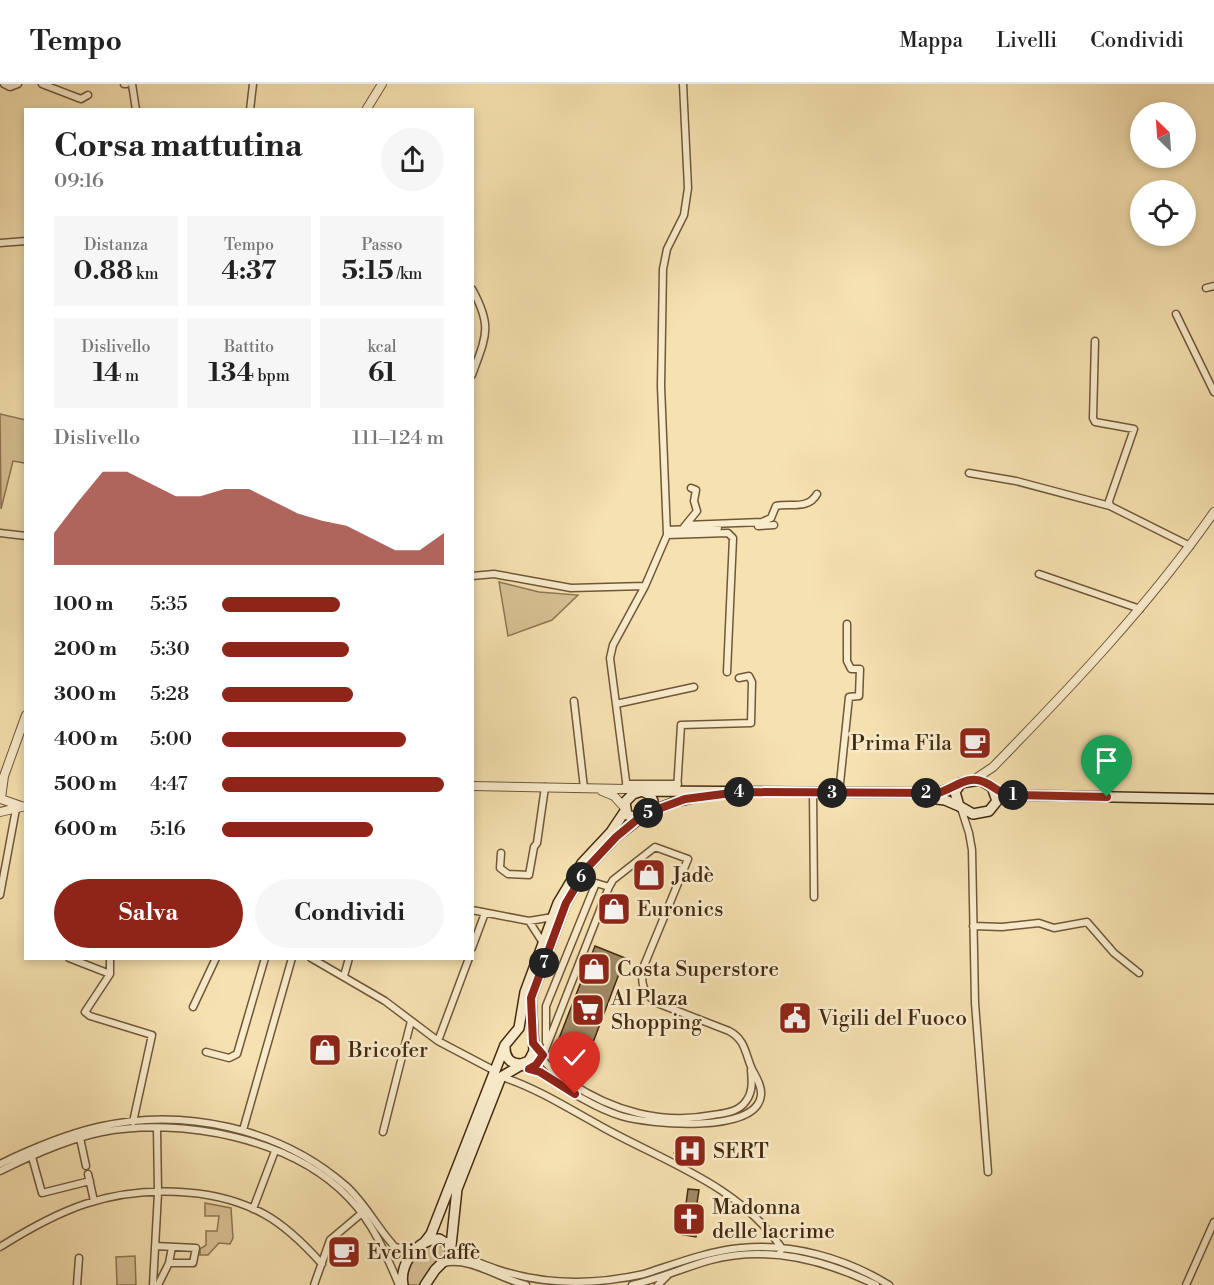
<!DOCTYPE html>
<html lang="it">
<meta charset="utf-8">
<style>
body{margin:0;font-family:"Libre Bodoni",serif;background:#f6f6f6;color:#222;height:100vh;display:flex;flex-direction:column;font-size:22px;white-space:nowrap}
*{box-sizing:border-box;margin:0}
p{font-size:20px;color:#767676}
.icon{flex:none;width:33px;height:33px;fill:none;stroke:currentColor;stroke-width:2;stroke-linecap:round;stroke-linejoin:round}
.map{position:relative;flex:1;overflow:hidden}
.drawer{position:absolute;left:24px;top:24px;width:450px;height:852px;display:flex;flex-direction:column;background:#fff;border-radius:0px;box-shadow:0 3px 9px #0003}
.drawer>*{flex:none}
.needle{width:39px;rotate:335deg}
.buttons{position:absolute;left:1130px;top:18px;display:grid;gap:12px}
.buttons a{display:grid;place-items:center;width:66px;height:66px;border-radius:50%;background:#fff;box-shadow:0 3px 9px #0003;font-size:30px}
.pin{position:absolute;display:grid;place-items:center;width:51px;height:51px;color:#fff;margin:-62px -26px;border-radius:50% 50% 50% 0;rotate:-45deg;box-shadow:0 0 6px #0007}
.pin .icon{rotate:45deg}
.km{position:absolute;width:30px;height:30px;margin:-15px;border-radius:50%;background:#222;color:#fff;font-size:16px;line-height:30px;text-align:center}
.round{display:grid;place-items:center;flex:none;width:63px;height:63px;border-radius:32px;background:#f6f6f6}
.headline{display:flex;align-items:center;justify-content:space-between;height:102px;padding:0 30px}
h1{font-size:33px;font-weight:700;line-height:45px}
.metrics{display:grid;grid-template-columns:repeat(3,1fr);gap:9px;height:102px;padding:6px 30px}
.metrics div{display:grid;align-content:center;border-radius:0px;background:#f6f6f6;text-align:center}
.metrics b{font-size:26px;font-weight:700}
.metrics small{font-size:16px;font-weight:400}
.metrics p{font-size:16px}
.chart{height:168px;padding:12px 30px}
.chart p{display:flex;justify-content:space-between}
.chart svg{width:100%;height:108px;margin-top:6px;fill:#8f2418;opacity:.7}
.action{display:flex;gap:12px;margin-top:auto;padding:12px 30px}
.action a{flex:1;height:69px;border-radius:36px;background:#8f2418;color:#fff;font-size:24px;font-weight:700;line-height:69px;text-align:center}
.action a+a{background:#f6f6f6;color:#222}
ul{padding:0 30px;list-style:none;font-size:20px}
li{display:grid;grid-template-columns:96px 72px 1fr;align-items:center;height:45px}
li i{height:15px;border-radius:8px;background:#8f2418}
header{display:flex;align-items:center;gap:36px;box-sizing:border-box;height:84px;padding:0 30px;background:#fff;border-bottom:2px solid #e0e0e0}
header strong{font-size:28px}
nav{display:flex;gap:33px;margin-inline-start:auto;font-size:21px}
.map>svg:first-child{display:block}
.green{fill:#d8c295;stroke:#8e7654;stroke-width:1.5}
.building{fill:#a08965;stroke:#432913;stroke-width:1.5}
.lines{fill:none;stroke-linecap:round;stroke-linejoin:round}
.minor-casing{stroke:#70573a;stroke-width:9}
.tertiary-casing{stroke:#70573a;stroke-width:10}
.secondary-casing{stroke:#432913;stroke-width:12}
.minor{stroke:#f9eccc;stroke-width:6}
.tertiary{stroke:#f9eccc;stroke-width:8}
.secondary{stroke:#f9eccc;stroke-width:9}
.route-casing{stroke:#fff;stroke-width:12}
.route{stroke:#8f2418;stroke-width:8}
.labels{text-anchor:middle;stroke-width:5;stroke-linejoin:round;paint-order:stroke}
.poi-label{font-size:21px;fill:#432913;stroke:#f9eccc;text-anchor:start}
</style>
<header>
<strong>Tempo</strong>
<nav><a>Mappa</a><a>Livelli</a><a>Condividi</a></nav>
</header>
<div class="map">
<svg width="1214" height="1201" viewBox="0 0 1214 1201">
<rect width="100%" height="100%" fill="#f6e1b0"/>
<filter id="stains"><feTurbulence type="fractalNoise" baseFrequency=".00333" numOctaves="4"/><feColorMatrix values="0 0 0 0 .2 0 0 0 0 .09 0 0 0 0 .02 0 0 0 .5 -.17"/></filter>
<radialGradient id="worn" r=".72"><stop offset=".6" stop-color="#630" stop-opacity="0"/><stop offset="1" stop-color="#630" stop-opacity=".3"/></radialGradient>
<!-- green -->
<path class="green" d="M 0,330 L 26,336 L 25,379 L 13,377 L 1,425 Z
M 499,498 L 539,508 L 578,511 L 552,536 L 508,552 Z
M 205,1119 L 231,1124 L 233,1154 L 230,1160 L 219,1159 L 208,1171 L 200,1171 L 200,1165 L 206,1161 L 206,1147 L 217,1147 L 219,1132 L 205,1132 Z
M 439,1159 L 446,1163 L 447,1171 L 433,1182 L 420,1201 L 408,1201 L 406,1199 C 409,1178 417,1164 439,1159 Z
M 135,1172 L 136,1201 L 117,1201 L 116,1173 Z"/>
<!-- building -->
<path class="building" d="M 595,862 L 625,874 L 589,969 L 558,957 Z
M 682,1053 L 705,1066 L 698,1081 L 674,1069 Z
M 688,1105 L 699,1106 L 697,1119 L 701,1120 L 696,1153 L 678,1150 L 683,1120 L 686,1120 Z"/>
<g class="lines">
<defs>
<path id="minor" d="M 4,0 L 10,3 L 18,0
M 42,0 L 81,15 L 88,11
M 124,0 L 126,0
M 132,0 L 136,26
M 250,26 L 253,0
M 0,159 L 26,157
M 1206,204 L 1214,202
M 472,205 C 493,243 486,252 472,291
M 1176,230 L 1214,308
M 1095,257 L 1093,334 L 1095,338 L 1134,345 L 1109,417 L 1110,422 L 1190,462
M 969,389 L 1016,397 L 1110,422
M 686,441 L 762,438 L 771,434 L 776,422 C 791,419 808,426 817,410
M 758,442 L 774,441
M 684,443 L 697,427 L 694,417 L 696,406 L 691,404
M 667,446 L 718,444
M 0,449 L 26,452
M 667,451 L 728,449 L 733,454 L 727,588
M 1039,490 L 1140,525
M 472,492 L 494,490 L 571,504 L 645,502
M 574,617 L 584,704
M 616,620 L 694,603
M 626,700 L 678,700
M 627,705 L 610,574 L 613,561 L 645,502 L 667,451 L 661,302 L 663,185 L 667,165 L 684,131 L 688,104 L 683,0
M 677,706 L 681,641 L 751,639 L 752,598 L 749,592 L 739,594
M 813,708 L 814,813
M 839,709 L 849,613 L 859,612 L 860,585 L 851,585 L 847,577 L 847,540
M 961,724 L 969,749 L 972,766 L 975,919 L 988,1088
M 501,769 L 500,784 L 508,790 L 529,791 L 534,763 L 537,759 L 545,703
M 0,811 L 16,725
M 472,826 L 529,837 L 553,833
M 529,837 L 543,859
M 973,842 L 1002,843 L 1039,839 L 1054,844 L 1087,838 L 1114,869 L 1139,889
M 472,864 L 485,829
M 69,874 L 110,890
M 110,874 L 110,890 L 85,928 L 90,932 L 152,951 L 133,1038
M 311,874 L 385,917 L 438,957 L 495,987
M 344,892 L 349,874
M 193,923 L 216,874
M 438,957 L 469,874
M 546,958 L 546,922 L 596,799 L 609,803
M 206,968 L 229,974 L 237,970 L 265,874
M 542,974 C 549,985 559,991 569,998 C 612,1027 662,1041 713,1031 C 725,1029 739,1028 746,1017 C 753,1008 752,997 751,986
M 520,982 L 540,988 C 565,1004 592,1023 621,1032 C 647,1040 757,1051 761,1011 C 762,1002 756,993 752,985 C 745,970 746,956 729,947 L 657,919 C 644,910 640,900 643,884 L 688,775 L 655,763 L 613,796 L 609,803 L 542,974 L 536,981 L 529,985
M 502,993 C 537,1004 571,1026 604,1044 C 666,1078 739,1102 781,1163 L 780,1170
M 243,1046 L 292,874
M 383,1048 L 411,937
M 80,1054 L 86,1082
M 32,1073 L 42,1109 L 90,1097
M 0,1080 C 31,1065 64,1051 98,1043 C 183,1023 280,1044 346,1102 C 366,1120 377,1144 395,1163 L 405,1165 L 416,1163
M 0,1087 C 32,1071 67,1055 102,1048 C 182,1033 292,1054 349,1114 C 373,1139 386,1170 399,1201
M 88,1090 L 94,1117
M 253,1125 L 275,1067
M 155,1162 L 196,1164 L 193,1179 L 169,1179
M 0,1163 C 27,1146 55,1130 85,1120 C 139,1102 213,1102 264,1130 C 286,1142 305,1161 322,1180
M 450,1165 C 463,1174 481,1179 496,1185 C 543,1201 595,1201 644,1190 C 675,1180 708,1167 741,1164 C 792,1159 845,1174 889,1201
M 444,1179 C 468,1172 501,1195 526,1201
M 77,1201 L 79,1174
M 153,1201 L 158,1109 L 157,1044
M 158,1201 L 169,1179 L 172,1163
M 314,1201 L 330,1156 L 362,1129
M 632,1201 C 659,1195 685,1183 711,1176 C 768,1161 825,1176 876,1201
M 658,1201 L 668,1191
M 1186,1201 L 1214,1138"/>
<path id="tertiary" d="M 366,26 L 382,0
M 975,695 L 993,683 C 1072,602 1149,521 1214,428
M 472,702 L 627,705 L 638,707
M 602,707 L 614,712 L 624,723
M 1,714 L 4,692 L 26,631
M 1,715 L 21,722
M 0,728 L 26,722"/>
<path id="secondary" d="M 980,696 L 992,703 L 997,717 L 989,727 L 973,730 L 959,722 L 955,708 L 961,699 Z
M 994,705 L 1010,711 L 1214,715
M 645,707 L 938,709 L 957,702
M 928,714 L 945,716 L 959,722
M 649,728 L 675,718 L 706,711
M 505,964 C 505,974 511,980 521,980 L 529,977 L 534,967 L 531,914 L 566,819 L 587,784 L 616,753 L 652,725 L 653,717 L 650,711 L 642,707 L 633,710 L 625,718 L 627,731 L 639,734
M 424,1159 L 431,1150 L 505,961 L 519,944 L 525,908 L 558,819 L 582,779 L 611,748 L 625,727
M 403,1201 C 399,1181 417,1155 439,1155 L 451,1162
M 425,1201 L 435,1186 L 450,1171 L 457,1105 L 501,993 L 523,980"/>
</defs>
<!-- minor casing -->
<use href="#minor" class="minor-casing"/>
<!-- tertiary casing -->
<use href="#tertiary" class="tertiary-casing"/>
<!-- secondary casing -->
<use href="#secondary" class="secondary-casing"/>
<!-- minor -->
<use href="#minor" class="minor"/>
<!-- tertiary -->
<use href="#tertiary" class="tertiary"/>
<!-- secondary -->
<use href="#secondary" class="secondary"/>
</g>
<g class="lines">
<defs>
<path id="route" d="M 575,1010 L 540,988 L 529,985 L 536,981 L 543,971 L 533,959 L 531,914 L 566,819 L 587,784 L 616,753 L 639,734 L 650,728 L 685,715 L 739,708 L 938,709 C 953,705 968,690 984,698 C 994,702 998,709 1010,711 L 1107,713"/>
</defs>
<!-- route casing -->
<use href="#route" class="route-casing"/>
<!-- route -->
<use href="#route" class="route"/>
</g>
<!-- icons -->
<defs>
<symbol id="cafe-square" viewBox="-11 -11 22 22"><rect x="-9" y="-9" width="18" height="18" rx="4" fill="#8f2418" stroke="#f9eccc"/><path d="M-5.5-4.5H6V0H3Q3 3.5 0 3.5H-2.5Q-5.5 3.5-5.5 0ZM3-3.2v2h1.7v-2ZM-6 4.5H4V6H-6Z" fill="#fff"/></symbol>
<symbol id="shop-square" viewBox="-11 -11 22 22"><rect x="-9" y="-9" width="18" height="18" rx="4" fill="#8f2418" stroke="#f9eccc"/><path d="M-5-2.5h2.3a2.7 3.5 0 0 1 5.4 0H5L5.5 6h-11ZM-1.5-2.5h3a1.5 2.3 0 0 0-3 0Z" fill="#fff"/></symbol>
<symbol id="supermarket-square" viewBox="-11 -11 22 22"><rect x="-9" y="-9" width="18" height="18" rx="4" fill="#8f2418" stroke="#f9eccc"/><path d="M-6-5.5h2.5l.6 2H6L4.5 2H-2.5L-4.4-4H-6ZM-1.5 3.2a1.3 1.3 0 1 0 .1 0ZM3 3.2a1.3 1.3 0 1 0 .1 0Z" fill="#fff"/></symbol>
<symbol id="civic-square" viewBox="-11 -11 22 22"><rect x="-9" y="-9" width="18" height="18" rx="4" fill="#8f2418" stroke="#f9eccc"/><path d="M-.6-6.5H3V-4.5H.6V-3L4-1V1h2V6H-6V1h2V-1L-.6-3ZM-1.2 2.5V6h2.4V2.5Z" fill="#fff"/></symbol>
<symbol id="hospital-square" viewBox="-11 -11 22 22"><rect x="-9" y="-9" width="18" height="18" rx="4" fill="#8f2418" stroke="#f9eccc"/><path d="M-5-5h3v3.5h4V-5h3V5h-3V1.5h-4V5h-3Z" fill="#fff"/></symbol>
<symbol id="church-square" viewBox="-11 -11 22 22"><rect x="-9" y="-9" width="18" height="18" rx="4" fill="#8f2418" stroke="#f9eccc"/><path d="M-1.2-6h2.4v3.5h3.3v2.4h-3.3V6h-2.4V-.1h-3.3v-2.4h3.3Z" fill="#fff"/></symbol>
</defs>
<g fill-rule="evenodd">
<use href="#cafe-square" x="956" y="640" width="38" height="38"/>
<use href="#shop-square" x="630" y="772" width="38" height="38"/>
<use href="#shop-square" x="595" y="806" width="38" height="38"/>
<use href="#shop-square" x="575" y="866" width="38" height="38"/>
<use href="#supermarket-square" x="569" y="907" width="38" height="38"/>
<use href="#civic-square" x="776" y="915" width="38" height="38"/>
<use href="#shop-square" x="306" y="947" width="38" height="38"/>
<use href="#hospital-square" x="671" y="1048" width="38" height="38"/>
<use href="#church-square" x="670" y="1116" width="38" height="38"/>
<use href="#cafe-square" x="325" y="1149" width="38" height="38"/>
</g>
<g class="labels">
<!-- poi labels -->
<g class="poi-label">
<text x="952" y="666" text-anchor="end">Prima Fila</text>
<text x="672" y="798">Jadè</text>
<text x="637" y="832">Euronics</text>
<text x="617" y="892">Costa Superstore</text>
<text x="611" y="921">Al Plaza<tspan x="611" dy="24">Shopping</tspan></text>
<text x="818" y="941">Vigili del Fuoco</text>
<text x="348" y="973">Bricofer</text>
<text x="713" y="1074">SERT</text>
<text x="712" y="1130">Madonna<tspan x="712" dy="24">delle lacrime</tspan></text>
<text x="367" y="1175">Evelin Caffè</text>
</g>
</g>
<rect width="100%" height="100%" filter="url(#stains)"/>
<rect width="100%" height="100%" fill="url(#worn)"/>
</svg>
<div class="buttons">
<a><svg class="needle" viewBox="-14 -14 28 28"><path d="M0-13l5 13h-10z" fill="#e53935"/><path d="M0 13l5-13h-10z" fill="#767676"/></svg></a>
<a><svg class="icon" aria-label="locate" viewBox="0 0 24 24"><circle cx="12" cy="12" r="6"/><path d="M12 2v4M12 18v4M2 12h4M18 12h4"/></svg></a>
</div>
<div class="pin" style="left:1107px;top:713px;background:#1e9e55"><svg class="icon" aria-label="arrive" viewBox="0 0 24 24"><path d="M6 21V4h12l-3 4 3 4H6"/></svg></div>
<div class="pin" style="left:575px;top:1010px;background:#d93025"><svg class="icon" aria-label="check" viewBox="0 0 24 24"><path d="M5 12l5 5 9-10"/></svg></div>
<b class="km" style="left:1013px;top:711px">1</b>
<b class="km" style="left:926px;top:709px">2</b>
<b class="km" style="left:832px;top:709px">3</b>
<b class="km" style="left:739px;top:708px">4</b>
<b class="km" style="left:648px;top:729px">5</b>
<b class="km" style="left:581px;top:793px">6</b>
<b class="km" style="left:544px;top:879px">7</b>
<section class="drawer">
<div class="headline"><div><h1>Corsa mattutina</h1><p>09:16</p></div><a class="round"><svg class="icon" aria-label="share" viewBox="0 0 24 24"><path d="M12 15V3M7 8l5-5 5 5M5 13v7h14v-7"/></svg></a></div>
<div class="metrics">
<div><p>Distanza</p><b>0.88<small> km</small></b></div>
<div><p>Tempo</p><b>4:37</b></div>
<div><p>Passo</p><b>5:15<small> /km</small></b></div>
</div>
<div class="metrics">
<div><p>Dislivello</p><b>14<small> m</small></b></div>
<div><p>Battito</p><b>134<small> bpm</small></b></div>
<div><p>kcal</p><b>61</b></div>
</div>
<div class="chart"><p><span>Dislivello</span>111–124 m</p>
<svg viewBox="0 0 160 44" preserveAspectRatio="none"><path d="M0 44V31L10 18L20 6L30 6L40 11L50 16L60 16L70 13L80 13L90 18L100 23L110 26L120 28L130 33L140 38L150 38L160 31V44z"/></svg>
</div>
<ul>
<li><b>100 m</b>5:35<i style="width:53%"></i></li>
<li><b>200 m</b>5:30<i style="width:57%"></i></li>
<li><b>300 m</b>5:28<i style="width:59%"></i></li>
<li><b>400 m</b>5:00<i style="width:83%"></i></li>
<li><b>500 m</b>4:47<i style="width:100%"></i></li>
<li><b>600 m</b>5:16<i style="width:68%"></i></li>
</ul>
<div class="action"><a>Salva</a><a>Condividi</a></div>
</section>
</div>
